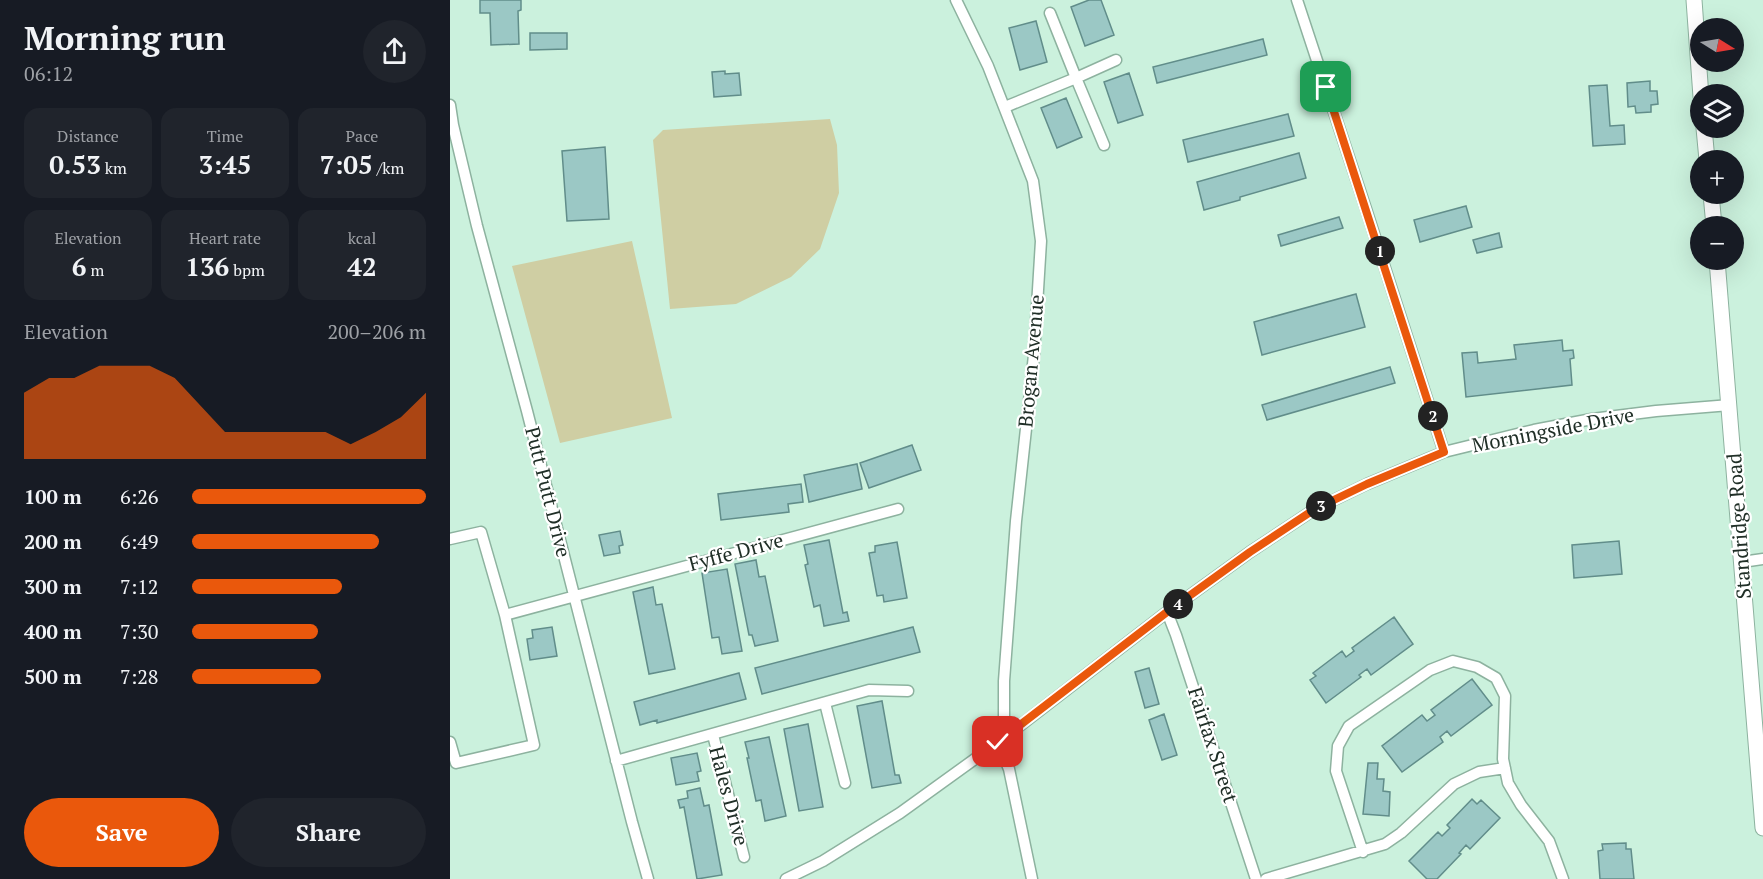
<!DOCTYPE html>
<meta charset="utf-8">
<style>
body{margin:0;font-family:"PT Serif",serif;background:#20242c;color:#f1f3f6;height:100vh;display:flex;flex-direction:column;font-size:22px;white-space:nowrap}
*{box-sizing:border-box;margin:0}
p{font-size:20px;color:#9ea1a6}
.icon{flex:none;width:33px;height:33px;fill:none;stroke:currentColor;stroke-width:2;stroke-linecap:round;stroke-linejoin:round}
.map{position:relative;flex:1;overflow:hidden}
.details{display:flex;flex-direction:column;background:#171b24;width:450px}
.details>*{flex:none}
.needle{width:39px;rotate:101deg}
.fabs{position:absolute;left:1240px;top:18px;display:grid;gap:12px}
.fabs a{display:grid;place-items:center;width:54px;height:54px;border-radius:50%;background:#171b24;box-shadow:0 6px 24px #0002;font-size:30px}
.pin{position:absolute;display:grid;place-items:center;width:51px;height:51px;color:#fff;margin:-26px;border-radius:12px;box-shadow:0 3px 9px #0006}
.km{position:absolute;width:30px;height:30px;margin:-15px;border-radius:50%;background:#222;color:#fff;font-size:16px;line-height:30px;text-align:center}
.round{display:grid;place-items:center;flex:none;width:63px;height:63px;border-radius:32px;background:#20242c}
.head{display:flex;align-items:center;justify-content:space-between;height:102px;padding:0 24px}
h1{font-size:33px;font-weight:700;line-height:45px}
.metrics{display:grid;grid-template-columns:repeat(3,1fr);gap:9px;height:102px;padding:6px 24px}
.metrics div{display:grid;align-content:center;border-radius:15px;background:#20242c;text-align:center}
.metrics b{font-size:26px;font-weight:700}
.metrics small{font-size:16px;font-weight:400}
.metrics p{font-size:16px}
.chart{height:168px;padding:12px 24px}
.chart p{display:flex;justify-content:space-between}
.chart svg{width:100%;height:108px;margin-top:6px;fill:#ea580c;opacity:.7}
.primary-button{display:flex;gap:12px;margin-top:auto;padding:12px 24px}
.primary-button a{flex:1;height:69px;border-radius:36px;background:#ea580c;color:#fff;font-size:24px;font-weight:700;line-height:69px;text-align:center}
.primary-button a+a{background:#20242c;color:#f1f3f6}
ul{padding:0 24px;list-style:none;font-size:20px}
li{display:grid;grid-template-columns:96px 72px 1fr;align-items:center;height:45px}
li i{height:15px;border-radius:8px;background:#ea580c}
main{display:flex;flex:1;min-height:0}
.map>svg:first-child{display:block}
.green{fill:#cfcea3}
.building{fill:#9bc8c5;stroke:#618d8a;stroke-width:1.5}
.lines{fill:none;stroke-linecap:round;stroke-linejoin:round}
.street-casing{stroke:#8db29f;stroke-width:13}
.secondary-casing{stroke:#8db29f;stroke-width:17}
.street{stroke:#fff;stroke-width:10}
.secondary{stroke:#fff;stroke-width:15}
.route-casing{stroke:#fff;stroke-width:12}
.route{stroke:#ea580c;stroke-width:8}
.labels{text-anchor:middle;stroke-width:4.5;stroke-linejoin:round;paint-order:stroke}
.street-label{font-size:20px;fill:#202f27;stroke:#fff}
</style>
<main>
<section class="details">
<div class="head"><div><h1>Morning run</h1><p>06:12</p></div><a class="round"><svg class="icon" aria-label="share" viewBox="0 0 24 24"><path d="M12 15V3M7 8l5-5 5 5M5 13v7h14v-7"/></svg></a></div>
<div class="metrics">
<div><p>Distance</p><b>0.53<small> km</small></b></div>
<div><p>Time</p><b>3:45</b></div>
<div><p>Pace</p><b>7:05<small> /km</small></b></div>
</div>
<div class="metrics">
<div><p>Elevation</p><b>6<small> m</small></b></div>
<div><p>Heart rate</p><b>136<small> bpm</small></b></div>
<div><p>kcal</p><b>42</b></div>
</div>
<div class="chart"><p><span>Elevation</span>200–206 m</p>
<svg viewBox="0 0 160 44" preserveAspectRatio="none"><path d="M0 44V17L10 11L20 11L30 6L40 6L50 6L60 11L70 22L80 33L90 33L100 33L110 33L120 33L130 38L140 33L150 27L160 17V44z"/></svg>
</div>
<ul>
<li><b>100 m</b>6:26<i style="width:100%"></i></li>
<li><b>200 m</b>6:49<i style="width:80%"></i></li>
<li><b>300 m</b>7:12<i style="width:64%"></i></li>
<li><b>400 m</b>7:30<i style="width:54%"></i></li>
<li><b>500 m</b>7:28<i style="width:55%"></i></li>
</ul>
<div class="primary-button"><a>Save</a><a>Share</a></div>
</section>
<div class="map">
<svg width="1313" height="879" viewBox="0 0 1313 879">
<rect width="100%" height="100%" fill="#cbf1dd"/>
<!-- green -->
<path class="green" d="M 380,119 L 387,145 L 389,193 L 370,249 L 341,277 L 286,304 L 220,309 L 203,140 L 213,130 Z
M 182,241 L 222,418 L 110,443 L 62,266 Z"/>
<!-- building -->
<path class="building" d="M 30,0 L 71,0 L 71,10 L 68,11 L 69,44 L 41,45 L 40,13 L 30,13 Z
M 639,0 L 651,0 L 664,35 L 635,46 L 621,7 Z
M 586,21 L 597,62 L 570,70 L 559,28 Z
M 80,33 L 117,33 L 117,49 L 80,50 Z
M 813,39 L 817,55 L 707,83 L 703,67 Z
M 275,71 L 275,74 L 289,73 L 291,95 L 264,97 L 262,72 Z
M 679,73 L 693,115 L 668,123 L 654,82 Z
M 1200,81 L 1200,91 L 1207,91 L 1208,104 L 1201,105 L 1201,112 L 1186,113 L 1185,106 L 1178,107 L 1177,83 Z
M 1157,85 L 1160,126 L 1174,125 L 1175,144 L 1143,146 L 1139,86 Z
M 616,98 L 632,137 L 607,148 L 591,108 Z
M 838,114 L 844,136 L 738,162 L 733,140 Z
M 155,147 L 159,219 L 117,221 L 112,151 Z
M 849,153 L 856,178 L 790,197 L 790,200 L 754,210 L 747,182 Z
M 1016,206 L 1022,227 L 970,242 L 964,220 Z
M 889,217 L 893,228 L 831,246 L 828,235 Z
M 1049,233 L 1052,247 L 1027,253 L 1023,240 Z
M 906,294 L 915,327 L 812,355 L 804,322 Z
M 1112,340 L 1113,351 L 1123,350 L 1124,358 L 1120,359 L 1122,385 L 1016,397 L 1012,353 L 1027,352 L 1028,363 L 1066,359 L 1064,345 Z
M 940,367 L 945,383 L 817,420 L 812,405 Z
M 462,445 L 471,470 L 419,488 L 410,463 Z
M 407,464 L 412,489 L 359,502 L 354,475 Z
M 351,484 L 353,502 L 338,504 L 339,512 L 271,520 L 268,494 Z
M 170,531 L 173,545 L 169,546 L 170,553 L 154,556 L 149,535 Z
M 379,540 L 393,613 L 397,612 L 399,621 L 374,626 L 370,605 L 364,607 L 355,565 L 358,564 L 354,545 Z
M 1169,541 L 1172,574 L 1124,578 L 1122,545 Z
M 447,542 L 457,598 L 434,602 L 433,595 L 427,596 L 419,553 L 425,552 L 425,546 Z
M 306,560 L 309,577 L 315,576 L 328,641 L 305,646 L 302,635 L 299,635 L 285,564 Z
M 277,569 L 292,651 L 272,654 L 269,637 L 262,638 L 252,573 Z
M 203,587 L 206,605 L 212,604 L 225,669 L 199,674 L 183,592 Z
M 944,617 L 963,644 L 921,675 L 917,669 L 909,675 L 911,677 L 876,703 L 860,680 L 866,676 L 863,673 L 892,651 L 896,657 L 904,651 L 902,648 Z
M 102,627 L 107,656 L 80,660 L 77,639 L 83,638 L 82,630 Z
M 463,627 L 470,652 L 312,694 L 305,668 Z
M 699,668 L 709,704 L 695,708 L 685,672 Z
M 289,673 L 296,699 L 207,723 L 207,720 L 190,725 L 184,702 Z
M 1022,679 L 1042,705 L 1001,736 L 997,731 L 990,737 L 993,742 L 952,772 L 932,746 L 972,715 L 977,721 L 985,715 L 981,710 Z
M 432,701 L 445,775 L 449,775 L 451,783 L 422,788 L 407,706 Z
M 714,714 L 727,755 L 712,760 L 699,720 Z
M 358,724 L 373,807 L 349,811 L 334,729 Z
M 319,737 L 336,816 L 315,821 L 311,800 L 306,801 L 297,758 L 299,758 L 295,742 Z
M 247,753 L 251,771 L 247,772 L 249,781 L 226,785 L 221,758 Z
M 918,763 L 928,763 L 927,779 L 934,779 L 933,791 L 940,792 L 939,816 L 913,814 Z
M 250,788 L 254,806 L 259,805 L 272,875 L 247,879 L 234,807 L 230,808 L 228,800 L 238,798 L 237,791 Z
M 1022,799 L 1027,804 L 1031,800 L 1050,818 L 1020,849 L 1016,845 L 1009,853 L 1011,854 L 987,879 L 977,879 L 959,861 L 988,832 L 992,836 L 1000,828 L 997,825 Z
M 1176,843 L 1176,849 L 1181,849 L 1184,879 L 1150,879 L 1148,851 L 1153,850 L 1152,844 Z"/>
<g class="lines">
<defs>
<path id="street" d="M 506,0 L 538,66 L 583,181 L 591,241 L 584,355 L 566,521 L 554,681 L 554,738
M 847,0 L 916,209 L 994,452
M 600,13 L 626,78 L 666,60
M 0,105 L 3,125 L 27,226 L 77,411 L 182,822 L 198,879
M 555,107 L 626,78 L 654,145
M 0,539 L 31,532 L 55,615 L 84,745 L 6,763 L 0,742
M 1292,562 L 1313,559
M 717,612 L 726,635 L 806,879
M 55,615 L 448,509
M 375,703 L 395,783
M 263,735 L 294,857
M 548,742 L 559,769 L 582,879
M 166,761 L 419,690 L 458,691
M 913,852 L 886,771 L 888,746 L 899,726 L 980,670 L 1003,661 L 1027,667 L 1046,678 L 1055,696 L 1053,759 L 1058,783 L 1071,805 L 1099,841 L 1113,879
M 336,879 L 373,861 L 450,813 L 554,738 L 717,612 L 800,552 L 865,509 L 917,484 L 994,452 L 1084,430 L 1142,419 L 1206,411 L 1280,405
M 816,879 L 935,844 L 951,833 L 1004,784 L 1029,772 L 1055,768"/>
<path id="secondary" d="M 1244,0 L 1251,97
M 1254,128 L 1257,160
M 1261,194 L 1264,226
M 1267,260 L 1313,828"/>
</defs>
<!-- street casing -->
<use href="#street" class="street-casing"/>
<!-- secondary casing -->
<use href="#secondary" class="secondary-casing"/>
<!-- street -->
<use href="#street" class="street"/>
<!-- secondary -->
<use href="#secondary" class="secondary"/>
</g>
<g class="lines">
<defs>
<path id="route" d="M 548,742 L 717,612 L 800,552 L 865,509 L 917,484 L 994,452 L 876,87"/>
</defs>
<!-- route casing -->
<use href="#route" class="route-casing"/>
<!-- route -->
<use href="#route" class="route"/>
</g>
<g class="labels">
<!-- street labels -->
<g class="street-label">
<text transform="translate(581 361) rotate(-85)" y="7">Brogan Avenue</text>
<text transform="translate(1103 430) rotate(-11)" y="7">Morningside Drive</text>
<text transform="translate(98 492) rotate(76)" y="7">Putt Putt Drive</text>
<text transform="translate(1289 526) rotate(-94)" y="7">Standridge Road</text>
<text transform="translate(286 552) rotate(-15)" y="7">Fyffe Drive</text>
<text transform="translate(763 745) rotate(72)" y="7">Fairfax Street</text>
<text transform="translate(279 796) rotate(75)" y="7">Hales Drive</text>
</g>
</g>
</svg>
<div class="fabs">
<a><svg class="needle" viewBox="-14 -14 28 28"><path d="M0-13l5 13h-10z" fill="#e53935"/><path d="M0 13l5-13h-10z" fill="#9ea1a6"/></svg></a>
<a><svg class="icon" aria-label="layers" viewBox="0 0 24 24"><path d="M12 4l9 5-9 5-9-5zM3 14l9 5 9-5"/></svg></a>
<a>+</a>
<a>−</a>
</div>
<div class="pin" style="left:876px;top:87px;background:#1e9e55"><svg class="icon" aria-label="arrive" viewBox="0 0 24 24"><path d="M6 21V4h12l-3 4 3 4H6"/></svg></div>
<div class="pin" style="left:548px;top:742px;background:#d93025"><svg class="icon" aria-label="check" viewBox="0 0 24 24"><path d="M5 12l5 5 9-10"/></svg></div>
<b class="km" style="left:930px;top:251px">1</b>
<b class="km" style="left:983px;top:416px">2</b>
<b class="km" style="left:871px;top:506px">3</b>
<b class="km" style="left:728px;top:604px">4</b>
</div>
</main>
